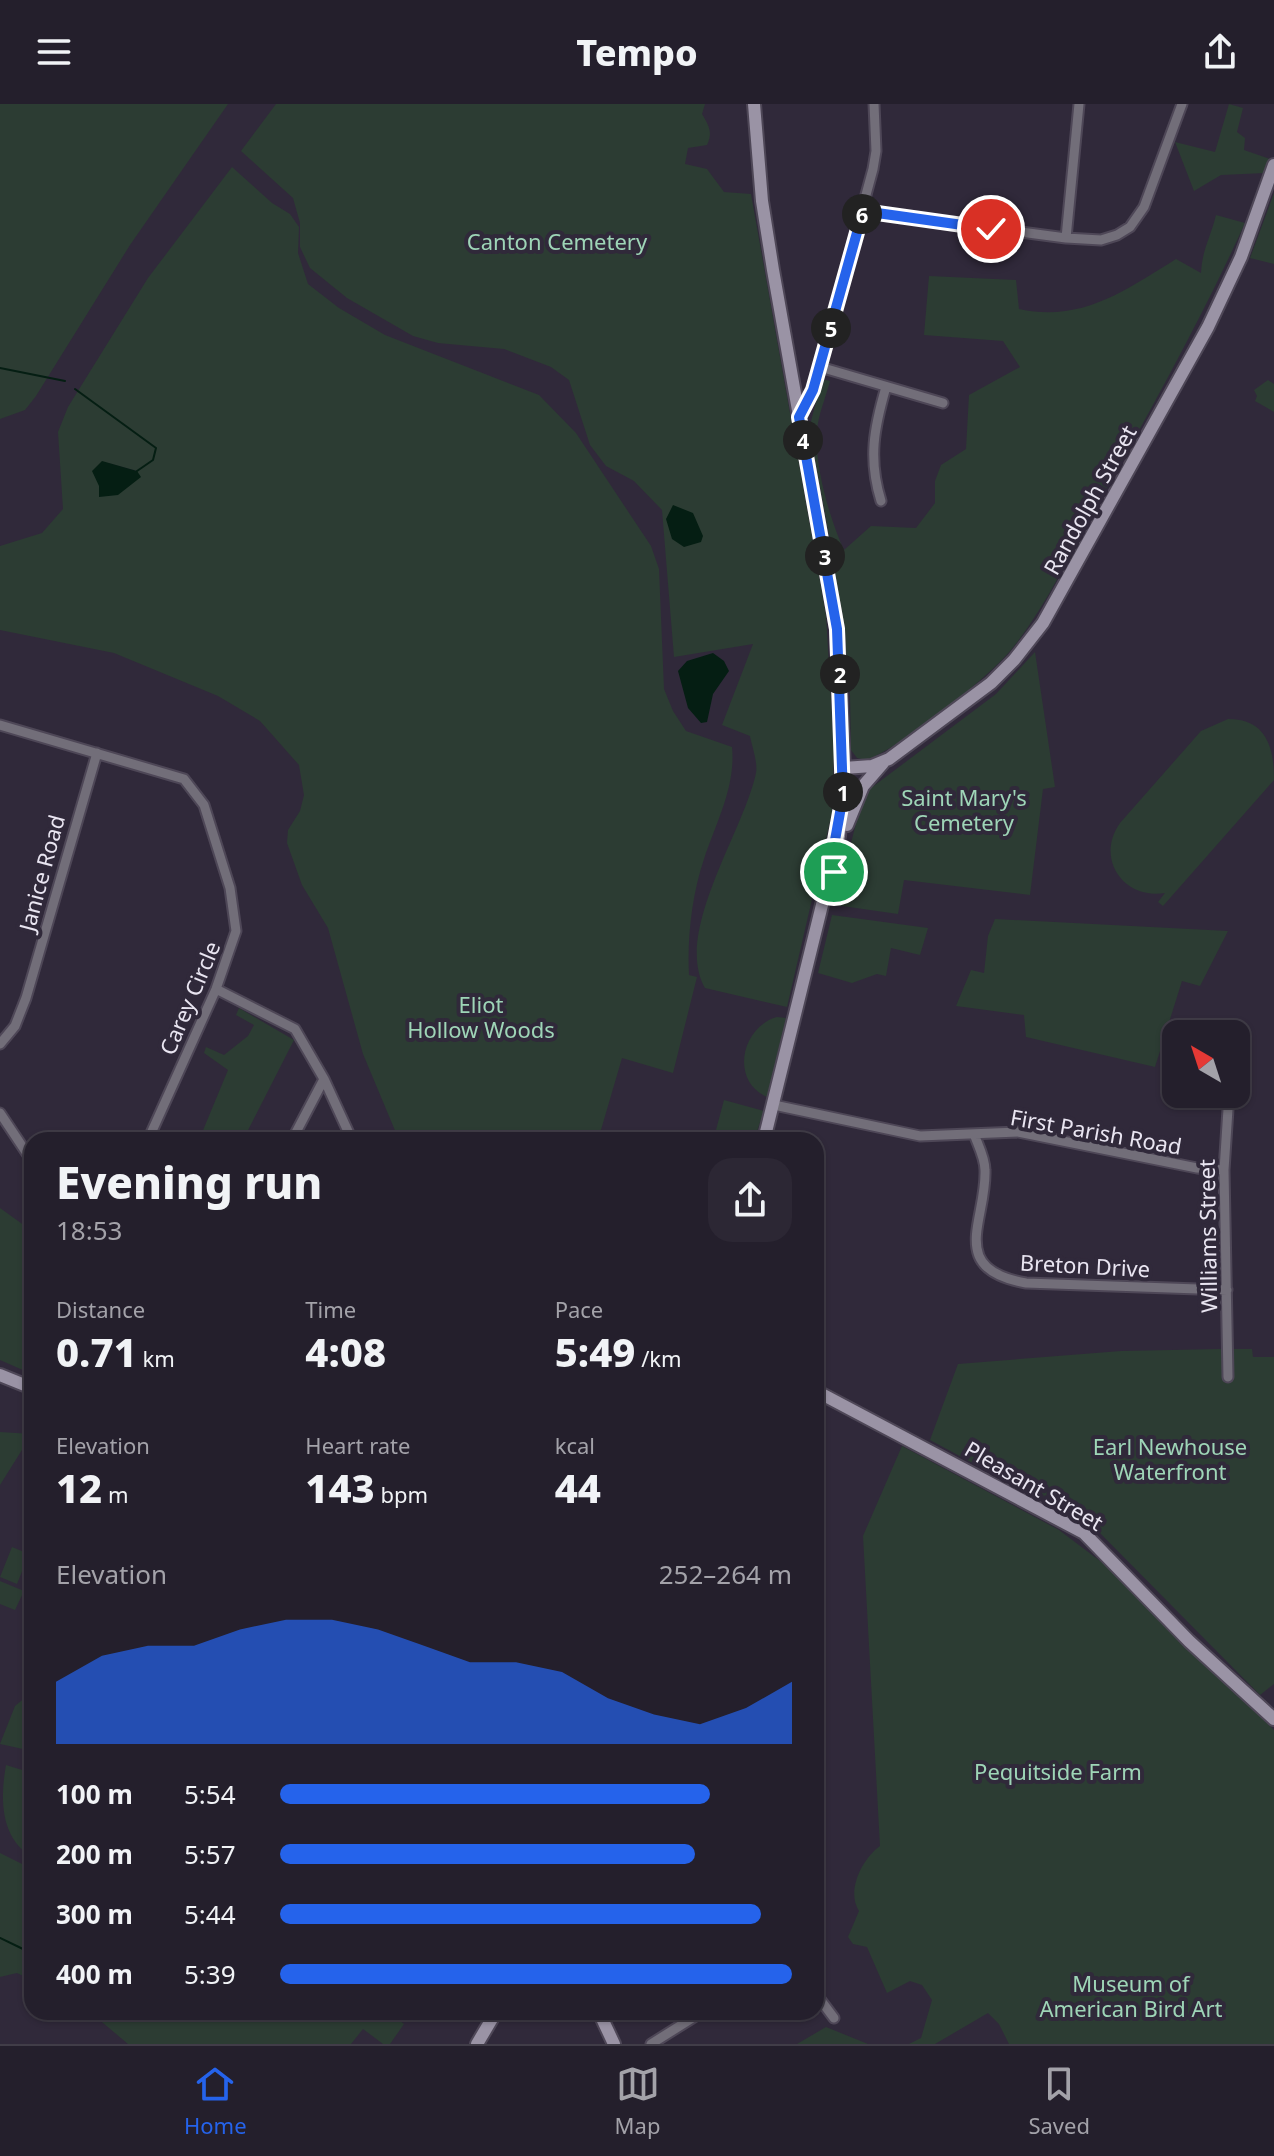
<!DOCTYPE html>
<meta charset="utf-8">
<style>
body{margin:0;font-family:"Noto Sans",sans-serif;background:#2c2734;color:#f1f3f6;height:100vh;display:flex;flex-direction:column;font-size:30px;white-space:nowrap}
*{box-sizing:border-box;margin:0}
p{font-size:26px;color:#a3a2a9}
.icon{flex:none;width:44px;height:44px;fill:none;stroke:currentColor;stroke-width:2;stroke-linecap:round;stroke-linejoin:round}
.map{position:relative;flex:1;overflow:hidden}
.drawer{position:absolute;left:24px;top:1028px;width:800px;height:888px;display:flex;flex-direction:column;background:#241f2c;border-radius:24px;box-shadow:0 2px 6px #0004,0 0 0 2px #413d48}
.drawer>*{flex:none}
.needle{width:52px;rotate:321deg}
.tools{position:absolute;left:1162px;top:916px;display:grid;gap:16px}
.tools a{display:grid;place-items:center;width:88px;height:88px;border-radius:16px;background:#241f2c;box-shadow:0 2px 6px #0004,0 0 0 2px #413d48;font-size:40px}
.pin{position:absolute;display:grid;place-items:center;width:68px;height:68px;color:#fff;margin:-34px;border:4px solid #fff;border-radius:50%;box-shadow:0 2px 8px #0007}
.km{position:absolute;width:40px;height:40px;margin:-20px;border-radius:50%;background:#222;color:#fff;font-size:22px;line-height:40px;text-align:center}
.round{display:grid;place-items:center;flex:none;width:84px;height:84px;border-radius:24px;background:#2c2734}
.overview{display:flex;align-items:center;justify-content:space-between;height:136px;padding:0 32px}
h1{font-size:44px;font-weight:800;line-height:60px}
.metrics{display:grid;grid-template-columns:repeat(3,1fr);gap:12px;height:136px;padding:8px 32px}
.metrics div{display:grid;align-content:center}
.metrics b{font-size:40px;font-weight:800}
.metrics small{font-size:22px;font-weight:400}
.metrics p{font-size:22px}
.chart{height:224px;padding:16px 32px}
.chart p{display:flex;justify-content:space-between}
.chart svg{width:100%;height:144px;margin-top:8px;fill:#2563eb;opacity:.7}
ul{padding:0 32px;list-style:none;font-size:26px}
li{display:grid;grid-template-columns:128px 96px 1fr;align-items:center;height:60px}
li i{height:20px;border-radius:10px;background:#2563eb}
header{display:flex;justify-content:space-between;align-items:center;height:104px;padding:0 32px;background:#241f2c;font-size:36px;font-weight:800}
.dock{display:flex;justify-content:space-around;align-items:center;height:112px;border-top:2px solid #413d48;background:#241f2c;font-size:22px;color:#a3a2a9}
.dock a{display:grid;justify-items:center;gap:4px}
.dock .selected{color:#2563eb}
.map>svg:first-child{display:block}
.green{fill:#2c3c33;fill-rule:evenodd}
.water{fill:#051e13}
.lines{fill:none;stroke-linecap:round;stroke-linejoin:round}
.stream{stroke:#051e13;stroke-width:2}
.street-casing{stroke:#4e4757;stroke-width:13}
.secondary-casing{stroke:#4e4757;stroke-width:16}
.street{stroke:#726e79;stroke-width:9}
.secondary{stroke:#9a93a5;stroke-width:12}
.route-casing{stroke:#fff;stroke-width:16}
.route{stroke:#2563eb;stroke-width:10}
.labels{text-anchor:middle;stroke-width:8;stroke-linejoin:round;paint-order:stroke}
.park-label{font-size:22px;fill:#9ed5b7;stroke:#30293a}
.street-label{font-size:22px;fill:#e9e5f1;stroke:#30293a}
</style>
<header><svg class="icon" aria-label="menu" viewBox="0 0 24 24"><path d="M4 6h16M4 12h16M4 18h16"/></svg>Tempo<svg class="icon" aria-label="share" viewBox="0 0 24 24"><path d="M12 15V3M7 8l5-5 5 5M5 13v7h14v-7"/></svg></header>
<div class="map">
<svg width="1274" height="1940" viewBox="0 0 1274 1940">
<rect width="100%" height="100%" fill="#30293a"/>
<!-- green -->
<path class="green" d="M 0,0 L 228,0 L 130,141 L 36,292 L 25,306 L 0,315 Z
M 276,0 L 705,0 L 702,10 C 709,22 713,28 707,41 L 688,44 L 685,60 L 707,65 L 724,88 L 751,90 L 826,511 L 834,647 L 832,709 L 787,903 L 705,884 C 673,829 744,727 756,669 C 758,658 752,643 750,632 L 722,621 L 753,540 L 674,553 L 662,406 L 634,377 L 606,362 L 590,341 L 569,276 L 551,263 L 504,245 L 438,239 L 413,232 L 347,194 L 310,164 L 300,143 L 300,119 L 293,94 L 241,47 Z
M 1229,0 L 1243,4 L 1237,28 L 1245,34 L 1244,46 L 1270,55 L 1265,69 L 1221,71 L 1194,87 L 1175,38 L 1215,48 Z
M 232,63 L 272,99 L 290,110 L 299,123 L 298,149 L 308,180 L 339,204 L 385,231 L 539,291 L 576,329 L 651,442 L 659,465 L 664,585 L 673,607 L 686,627 L 732,643 C 736,682 716,719 704,755 C 692,791 687,833 689,871 L 697,873 L 673,969 L 622,954 L 598,1036 L 399,1036 L 363,950 L 328,824 L 302,781 L 287,739 L 288,726 L 300,707 L 304,691 L 299,661 L 260,617 L 218,592 L 114,549 L 0,526 L 0,442 L 42,429 L 63,405 L 58,328 L 68,303 L 148,174 ZM 108,359 L 137,367 L 99,393 Z
M 1274,89 L 1274,160 L 1250,154 Z
M 1216,111 L 1245,119 C 1201,216 1150,307 1098,400 C 1071,448 1046,503 1011,546 C 987,575 902,642 867,656 L 857,654 L 851,646 L 850,590 L 833,453 L 809,325 L 822,275 L 830,277 C 826,293 818,311 817,327 C 814,360 830,416 844,446 L 871,422 L 916,424 L 935,399 L 935,377 L 941,361 L 966,345 L 969,291 L 1020,263 L 1003,237 L 924,231 L 929,172 L 1016,176 L 1019,205 C 1081,219 1126,186 1176,155 L 1201,169 C 1202,146 1211,132 1216,111 Z
M 1268,276 L 1274,280 L 1274,308 L 1255,297 L 1257,292 L 1254,286 Z
M 1035,548 L 1055,683 L 1043,685 L 1030,791 L 904,776 L 898,810 L 835,801 L 860,704 L 871,684 L 996,590 Z
M 1228,615 C 1267,615 1274,644 1274,676 L 1163,802 L 1158,798 L 1165,789 C 1123,796 1095,754 1120,719 L 1201,627 Z
M 832,811 L 928,824 L 920,851 L 891,844 L 886,872 L 877,870 L 852,879 L 818,869 Z
M 995,815 L 1228,827 L 1200,882 L 1182,877 L 1155,963 L 1026,933 L 1024,911 L 956,902 L 971,866 L 984,869 L 988,832 Z
M 239,904 L 294,936 L 243,1036 L 199,1036 L 228,966 L 204,949 L 206,943 L 224,951 L 248,932 L 254,921 L 236,911 Z
M 777,913 L 786,914 L 767,993 C 730,977 741,923 777,913 Z
M 724,996 L 764,1007 L 754,1036 L 716,1026 Z
M 0,1104 L 32,1127 L 32,1270 L 0,1256 Z
M 1221,1245 L 1252,1245 L 1253,1253 L 1274,1253 L 1274,1580 L 1260,1591 L 1097,1426 L 930,1336 L 958,1260 L 1121,1247 Z
M 0,1328 L 32,1330 L 0,1381 Z
M 902,1342 L 1059,1426 L 1108,1463 L 1274,1626 L 1274,1940 L 1009,1940 L 999,1920 L 988,1909 L 935,1940 L 909,1940 L 921,1934 L 932,1896 L 922,1881 L 910,1877 L 887,1889 L 867,1843 L 853,1840 L 848,1833 L 859,1807 C 846,1787 862,1755 880,1742 L 863,1432 Z
M 12,1443 L 29,1450 L 17,1480 L 0,1473 Z
M 0,1477 L 24,1487 L 15,1506 L 0,1500 Z
M 32,1588 L 32,1647 L 0,1640 L 15,1602 Z
M 6,1661 L 32,1669 L 32,1753 C 0,1734 0,1694 6,1661 Z
M 0,1749 L 32,1765 L 32,1876 L 17,1869 L 0,1873 Z
M 90,1908 L 389,1908 L 404,1920 L 390,1940 L 383,1940 L 363,1925 L 351,1940 L 128,1940 Z
M 826,1923 L 868,1940 L 797,1940 Z"/>
<!-- water -->
<path class="water" d="M 102,357 L 137,367 L 141,373 L 118,391 L 99,393 L 99,382 L 92,367 Z
M 673,401 L 693,409 L 703,432 L 701,438 L 684,443 L 672,435 L 666,415 Z
M 713,549 L 724,557 L 729,567 L 713,590 L 707,618 L 701,619 L 688,604 L 678,567 L 687,557 Z"/>
<g class="lines">
<!-- stream -->
<path class="stream" d="M 0,264 L 65,277
M 75,285 L 156,344 L 153,356 L 137,367
M 0,1834 L 23,1845 L 32,1845"/>
<defs>
<path id="street" d="M 863,107 L 1066,134 L 1101,136 L 1117,131 L 1130,123 L 1144,103 L 1182,0
M 1066,134 L 1079,0
M 820,263 L 943,299
M 799,313 L 813,286 L 873,65 L 876,47 L 874,0
M 881,397 C 868,355 874,324 886,283
M 0,621 L 184,675 L 204,701 L 230,784 L 236,827 L 216,885 L 148,1036
M 216,885 L 295,925 L 324,975 L 352,1036
M 0,940 L 15,922 L 26,894 L 97,649
M 1236,962 L 1241,953
M 774,1001 L 920,1032 L 1018,1028 L 1197,1064 L 1224,1066
M 0,1009 L 32,1057
M 974,1030 C 978,1041 985,1054 985,1066 C 987,1116 946,1165 1026,1179 L 1227,1186
M 292,1036 L 324,975
M 1228,1273 L 1224,1066 L 1229,990
M 816,1890 L 834,1914
M 651,1940 L 702,1908"/>
<path id="secondary" d="M 754,0 L 762,97 L 773,166 L 837,525 L 844,664 L 839,732 L 764,1036
M 844,664 L 872,662 L 889,655 L 991,579 L 1014,556 L 1043,519 L 1208,223 L 1241,153 L 1274,61
M 847,721 L 863,682 L 883,659
M 0,1271 L 32,1284
M 816,1287 L 1084,1429 L 1189,1537 L 1274,1615
M 599,1908 L 614,1940
M 477,1940 L 496,1908"/>
</defs>
<!-- street casing -->
<use href="#street" class="street-casing"/>
<!-- secondary casing -->
<use href="#secondary" class="secondary-casing"/>
<!-- street -->
<use href="#street" class="street"/>
<!-- secondary -->
<use href="#secondary" class="secondary"/>
</g>
<g class="lines">
<defs>
<path id="route" d="M 834,768 L 826,786 L 843,692 L 837,525 L 799,313 L 813,286 L 863,107 L 991,125"/>
</defs>
<!-- route casing -->
<use href="#route" class="route-casing"/>
<!-- route -->
<use href="#route" class="route"/>
</g>
<g class="labels">
<!-- park labels -->
<g class="park-label">
<text x="557" y="146">Canton Cemetery</text>
<text x="964" y="702">Saint Mary's<tspan x="964" dy="25">Cemetery</tspan></text>
<text x="481" y="909">Eliot<tspan x="481" dy="25">Hollow Woods</tspan></text>
<text x="1170" y="1351">Earl Newhouse<tspan x="1170" dy="25">Waterfront</tspan></text>
<text x="1058" y="1676">Pequitside Farm</text>
<text x="1131" y="1888">Museum of<tspan x="1131" dy="25">American Bird Art</tspan></text>
</g>
<!-- street labels -->
<g class="street-label">
<text transform="translate(1090 396) rotate(-61)" y="8">Randolph Street</text>
<text transform="translate(42 769) rotate(-75)" y="8">Janice Road</text>
<text transform="translate(190 894) rotate(-67)" y="8">Carey Circle</text>
<text transform="translate(1096 1028) rotate(10)" y="8">First Parish Road</text>
<text transform="translate(1208 1132) rotate(-91)" y="8">Williams Street</text>
<text transform="translate(1085 1162) rotate(3)" y="8">Breton Drive</text>
<text transform="translate(1034 1382) rotate(30)" y="8">Pleasant Street</text>
</g>
</g>
</svg>
<div class="tools">
<a><svg class="needle" viewBox="-14 -14 28 28"><path d="M0-13l5 13h-10z" fill="#e53935"/><path d="M0 13l5-13h-10z" fill="#a3a2a9"/></svg></a>
</div>
<div class="pin" style="left:834px;top:768px;background:#1e9e55"><svg class="icon" aria-label="arrive" viewBox="0 0 24 24"><path d="M6 21V4h12l-3 4 3 4H6"/></svg></div>
<div class="pin" style="left:991px;top:125px;background:#d93025"><svg class="icon" aria-label="check" viewBox="0 0 24 24"><path d="M5 12l5 5 9-10"/></svg></div>
<b class="km" style="left:843px;top:688px">1</b>
<b class="km" style="left:840px;top:570px">2</b>
<b class="km" style="left:825px;top:452px">3</b>
<b class="km" style="left:803px;top:336px">4</b>
<b class="km" style="left:831px;top:224px">5</b>
<b class="km" style="left:862px;top:110px">6</b>
<section class="drawer">
<div class="overview"><div><h1>Evening run</h1><p>18:53</p></div><a class="round"><svg class="icon" aria-label="share" viewBox="0 0 24 24"><path d="M12 15V3M7 8l5-5 5 5M5 13v7h14v-7"/></svg></a></div>
<div class="metrics">
<div><p>Distance</p><b>0.71<small> km</small></b></div>
<div><p>Time</p><b>4:08</b></div>
<div><p>Pace</p><b>5:49<small> /km</small></b></div>
</div>
<div class="metrics">
<div><p>Elevation</p><b>12<small> m</small></b></div>
<div><p>Heart rate</p><b>143<small> bpm</small></b></div>
<div><p>kcal</p><b>44</b></div>
</div>
<div class="chart"><p><span>Elevation</span>252–264 m</p>
<svg viewBox="0 0 160 44" preserveAspectRatio="none"><path d="M0 44V25L10 17L20 14L30 14L40 9L50 6L60 6L70 9L80 14L90 19L100 19L110 22L120 30L130 35L140 38L150 33L160 25V44z"/></svg>
</div>
<ul>
<li><b>100 m</b>5:54<i style="width:84%"></i></li>
<li><b>200 m</b>5:57<i style="width:81%"></i></li>
<li><b>300 m</b>5:44<i style="width:94%"></i></li>
<li><b>400 m</b>5:39<i style="width:100%"></i></li>
</ul>
</section>
</div>
<nav class="dock">
<a class="selected"><svg class="icon" aria-label="home" viewBox="0 0 24 24"><path d="M3 11l9-7 9 7M6 9v11h12V9"/></svg>Home</a>
<a><svg class="icon" aria-label="map" viewBox="0 0 24 24"><path d="M3 6l6-2 6 2 6-2v14l-6 2-6-2-6 2zM9 4v14M15 6v14"/></svg>Map</a>
<a><svg class="icon" aria-label="saved" viewBox="0 0 24 24"><path d="M7 4h10v16l-5-4-5 4z"/></svg>Saved</a>
</nav>
